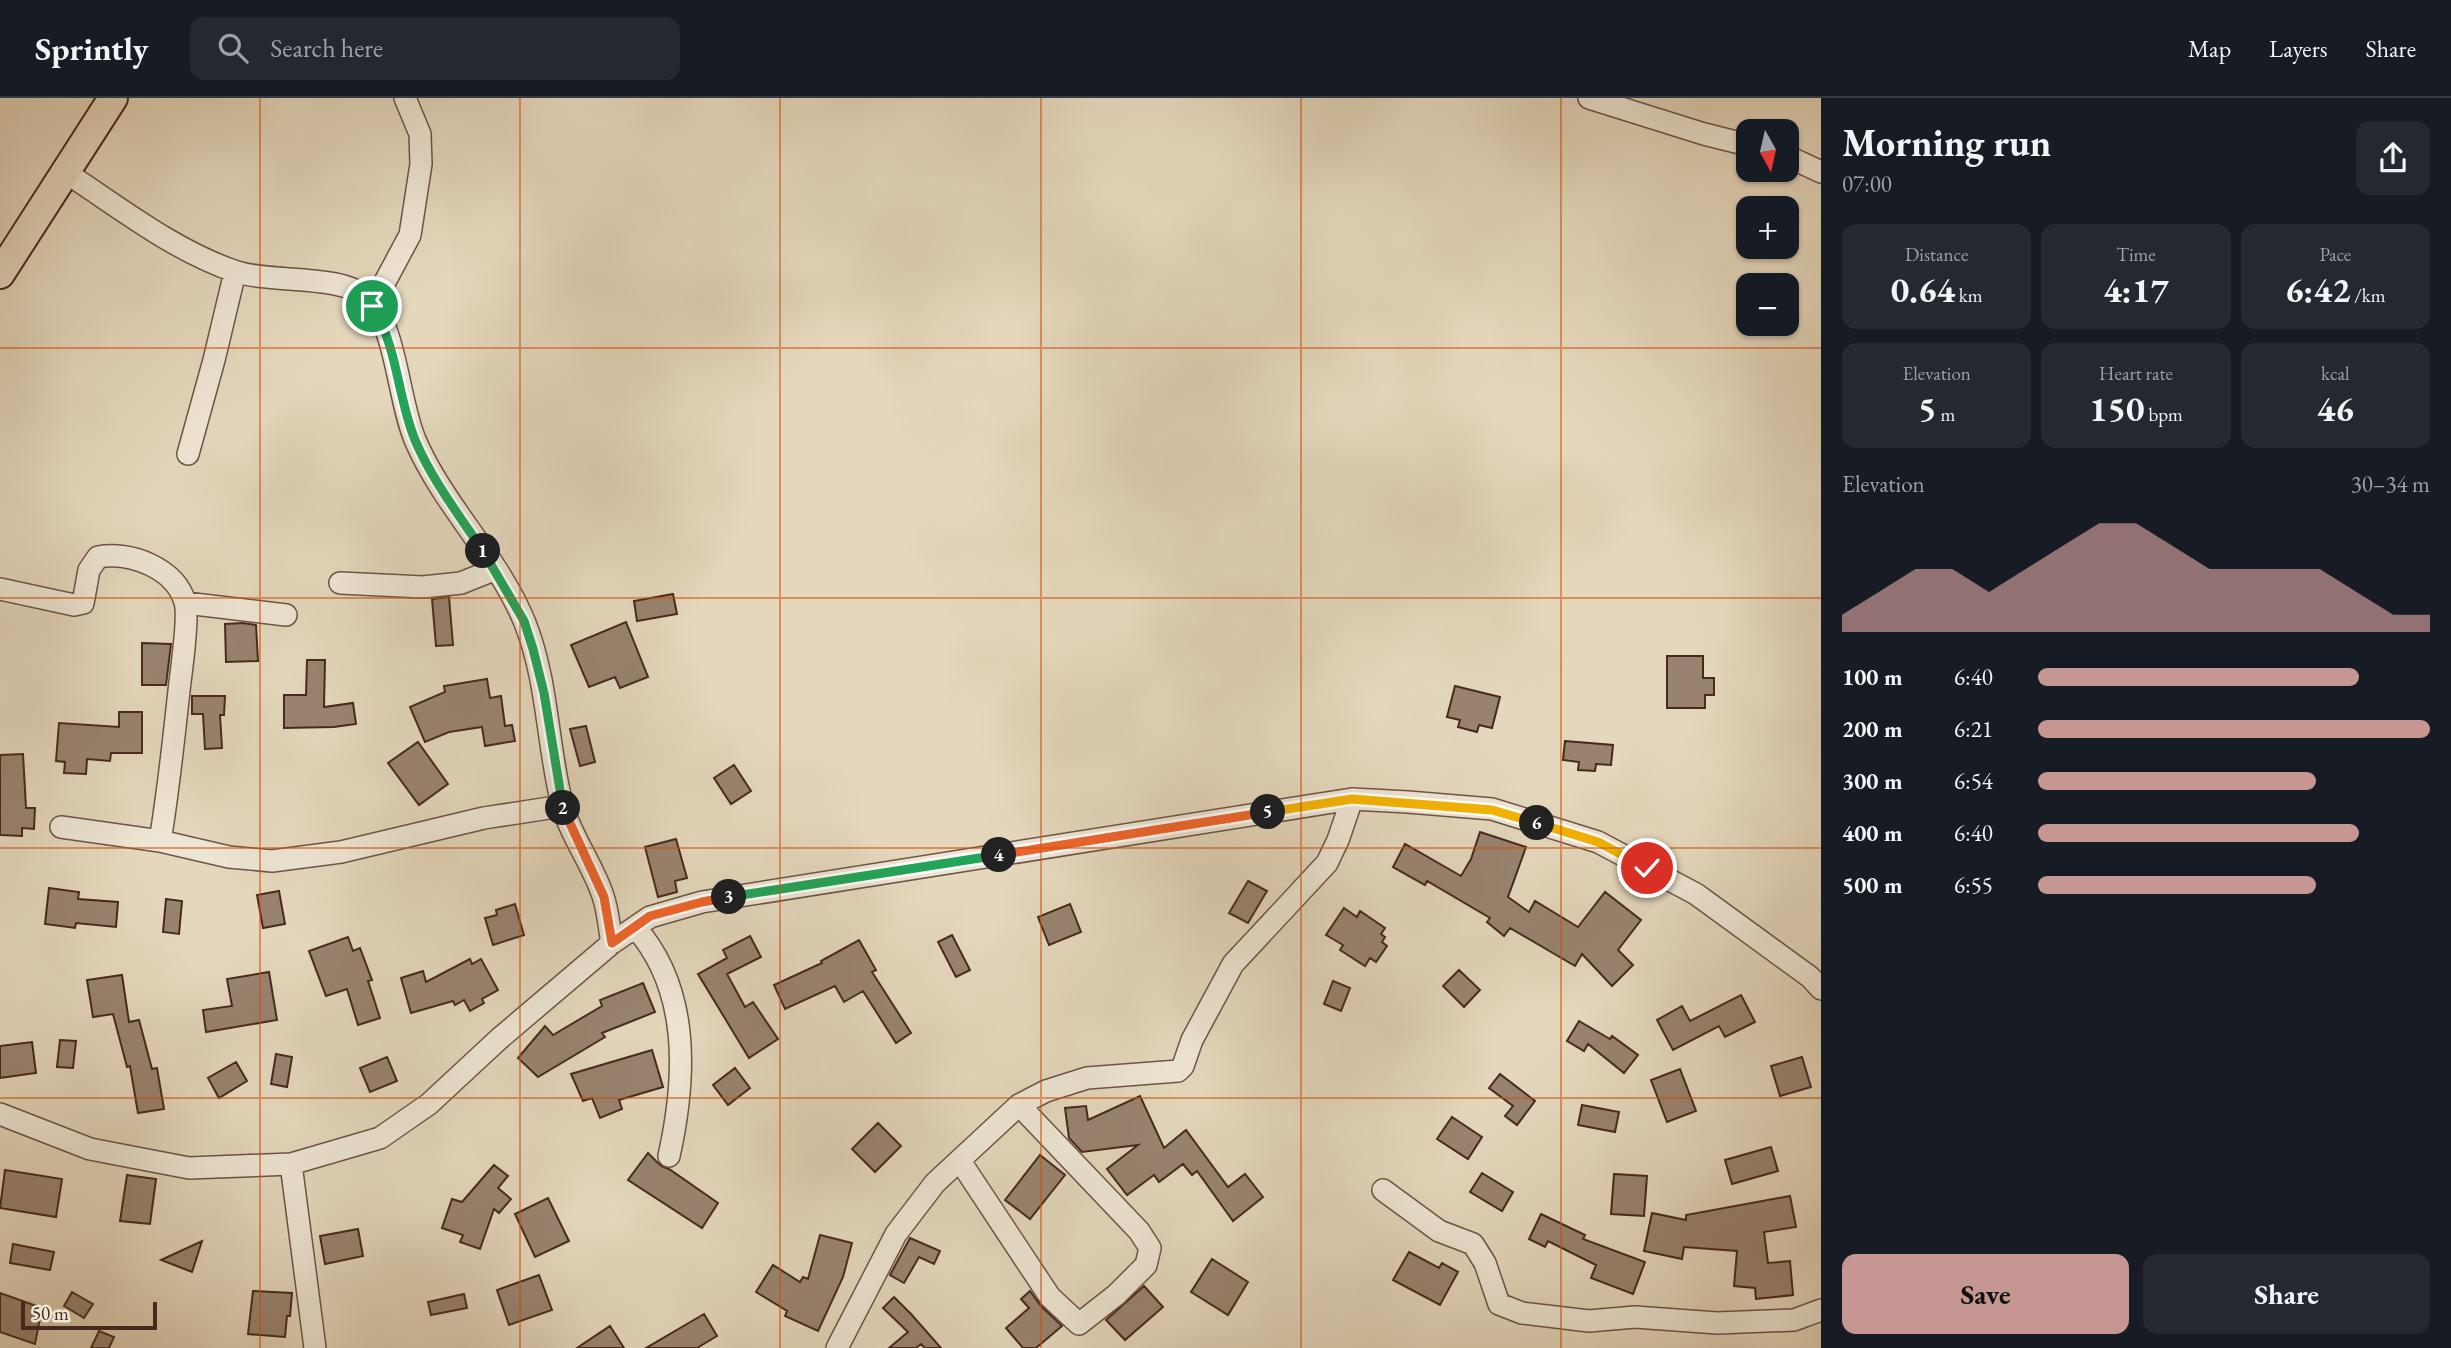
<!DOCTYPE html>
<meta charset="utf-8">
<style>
body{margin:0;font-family:"EB Garamond",serif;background:#242831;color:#f1f3f6;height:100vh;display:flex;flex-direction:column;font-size:26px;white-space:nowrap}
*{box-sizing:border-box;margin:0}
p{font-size:23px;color:#9ea1a6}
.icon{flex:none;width:38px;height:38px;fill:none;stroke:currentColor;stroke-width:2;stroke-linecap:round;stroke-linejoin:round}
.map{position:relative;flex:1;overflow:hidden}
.drawer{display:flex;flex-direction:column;background:#171b24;width:630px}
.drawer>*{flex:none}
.needle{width:46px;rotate:172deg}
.buttons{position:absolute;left:1736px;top:21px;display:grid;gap:14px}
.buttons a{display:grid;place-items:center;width:63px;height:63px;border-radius:14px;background:#171b24;box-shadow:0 2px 5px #0004;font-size:35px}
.scale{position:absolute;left:21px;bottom:18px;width:136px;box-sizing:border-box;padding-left:7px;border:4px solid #47291e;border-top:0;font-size:19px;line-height:24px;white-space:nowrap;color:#47291e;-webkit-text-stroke:5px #ede5d3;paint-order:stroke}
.pin{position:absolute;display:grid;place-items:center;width:60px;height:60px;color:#fff;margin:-30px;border:4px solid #fff;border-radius:50%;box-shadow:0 2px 7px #0007}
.km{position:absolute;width:35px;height:35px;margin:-18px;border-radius:50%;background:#222;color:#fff;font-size:19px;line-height:35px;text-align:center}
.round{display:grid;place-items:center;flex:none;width:74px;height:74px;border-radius:14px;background:#242831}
.overview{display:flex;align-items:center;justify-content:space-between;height:119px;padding:0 21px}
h1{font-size:38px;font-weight:700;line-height:52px}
.stats{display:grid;grid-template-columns:repeat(3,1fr);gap:10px;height:119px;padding:7px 21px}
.stats div{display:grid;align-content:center;border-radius:14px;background:#242831;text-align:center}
.stats b{font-size:35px;font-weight:700}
.stats small{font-size:19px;font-weight:400}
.stats p{font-size:19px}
.chart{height:196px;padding:14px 21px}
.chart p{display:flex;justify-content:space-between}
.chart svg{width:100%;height:126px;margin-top:7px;fill:#c59692;opacity:.7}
.action{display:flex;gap:14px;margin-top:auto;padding:14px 21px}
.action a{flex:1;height:80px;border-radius:14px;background:#c59692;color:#111;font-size:28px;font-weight:700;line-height:80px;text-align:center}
.action a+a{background:#242831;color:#f1f3f6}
ul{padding:0 21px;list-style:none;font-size:23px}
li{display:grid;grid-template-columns:112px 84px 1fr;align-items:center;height:52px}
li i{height:18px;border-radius:9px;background:#c59692}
header{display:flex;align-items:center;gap:42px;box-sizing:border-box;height:98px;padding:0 35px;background:#171b24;border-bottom:2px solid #363941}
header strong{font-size:33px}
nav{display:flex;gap:38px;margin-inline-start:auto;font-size:24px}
.search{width:490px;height:63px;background:#242831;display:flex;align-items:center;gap:18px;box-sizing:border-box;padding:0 24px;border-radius:14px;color:#9ea1a6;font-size:26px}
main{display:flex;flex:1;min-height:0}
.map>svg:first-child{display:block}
.building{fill:#998370;stroke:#47291e;stroke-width:2}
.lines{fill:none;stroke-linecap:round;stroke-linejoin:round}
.minor-casing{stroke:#6e5446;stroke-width:24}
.major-casing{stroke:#47291e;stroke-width:32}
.minor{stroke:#ede5d3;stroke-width:21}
.major{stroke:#e4d7bc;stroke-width:28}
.split-1-casing{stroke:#fff;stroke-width:14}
.split-2-casing{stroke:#fff;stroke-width:14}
.split-3-casing{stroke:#fff;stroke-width:14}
.split-4-casing{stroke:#fff;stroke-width:14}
.split-5-casing{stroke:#fff;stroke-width:14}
.split-6-casing{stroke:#fff;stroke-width:14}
.split-7-casing{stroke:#fff;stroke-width:14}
.split-1{stroke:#22a559;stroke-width:9}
.split-2{stroke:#22a559;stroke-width:9}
.split-3{stroke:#f0652b;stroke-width:9}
.split-4{stroke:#22a559;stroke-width:9}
.split-5{stroke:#f0652b;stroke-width:9}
.split-6{stroke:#f5b400;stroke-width:9}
.split-7{stroke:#f5b400;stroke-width:9}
.grid{fill:none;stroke:#d0520f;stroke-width:2;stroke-opacity:0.55}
</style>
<header>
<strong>Sprintly</strong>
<div class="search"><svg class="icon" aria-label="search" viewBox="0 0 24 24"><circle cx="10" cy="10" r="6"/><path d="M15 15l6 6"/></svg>Search here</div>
<nav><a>Map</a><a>Layers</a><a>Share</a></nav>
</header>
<main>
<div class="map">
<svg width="1821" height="1250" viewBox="0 0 1821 1250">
<rect width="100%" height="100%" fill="#e4d7bc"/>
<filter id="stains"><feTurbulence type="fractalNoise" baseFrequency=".00286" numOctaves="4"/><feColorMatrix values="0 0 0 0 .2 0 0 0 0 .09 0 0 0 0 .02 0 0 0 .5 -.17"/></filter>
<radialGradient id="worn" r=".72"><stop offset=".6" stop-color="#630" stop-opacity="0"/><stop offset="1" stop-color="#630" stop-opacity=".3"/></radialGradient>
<!-- building -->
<path class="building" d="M 673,496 L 677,516 L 637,523 L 634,503 Z
M 449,499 L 453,547 L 436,548 L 432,501 Z
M 626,524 L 648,579 L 620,590 L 615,579 L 589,589 L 571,547 Z
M 243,525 L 256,527 L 258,563 L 226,564 L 225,526 Z
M 142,545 L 171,546 L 166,587 L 142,587 Z
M 1667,558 L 1703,558 L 1703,580 L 1714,580 L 1714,597 L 1705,597 L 1705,610 L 1667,610 Z
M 307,562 L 325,562 L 324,609 L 353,605 L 356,626 L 334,629 L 284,630 L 284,597 L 306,597 Z
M 487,581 L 490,600 L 501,598 L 505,628 L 512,627 L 515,643 L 485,648 L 482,629 L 449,634 L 425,644 L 410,609 L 445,594 L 444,588 Z
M 1455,588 L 1500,599 L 1492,630 L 1479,627 L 1477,634 L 1458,629 L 1460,622 L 1447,619 Z
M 192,598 L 225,598 L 224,617 L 220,617 L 222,650 L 205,651 L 203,616 L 192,616 Z
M 119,614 L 142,614 L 142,655 L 111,655 L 110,663 L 87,661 L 86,676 L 64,675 L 65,664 L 56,663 L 59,625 L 119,629 Z
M 586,628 L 595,664 L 580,668 L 570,631 Z
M 1565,643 L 1613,647 L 1611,667 L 1596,666 L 1595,673 L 1578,672 L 1579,664 L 1563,662 Z
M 418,644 L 448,686 L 419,707 L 388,665 Z
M 23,656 L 26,710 L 35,710 L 34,731 L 22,730 L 22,738 L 0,737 L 0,657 Z
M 734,667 L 751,693 L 731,706 L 714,680 Z
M 1480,734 L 1526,749 L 1508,799 L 1529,814 L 1535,803 L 1578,829 L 1605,794 L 1641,822 L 1618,852 L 1633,867 L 1612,888 L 1582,856 L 1575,868 L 1510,830 L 1504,838 L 1487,824 L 1490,820 L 1427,783 L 1425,787 L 1393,769 L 1405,746 L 1461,778 L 1471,761 Z
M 676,741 L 687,780 L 675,783 L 677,794 L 658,799 L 645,749 Z
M 1248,783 L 1267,793 L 1248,825 L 1229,815 Z
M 49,790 L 79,794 L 78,801 L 118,804 L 116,829 L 76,825 L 75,830 L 45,826 Z
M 279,793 L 285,826 L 263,830 L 257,797 Z
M 166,801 L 182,803 L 179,836 L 163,834 Z
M 515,806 L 524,837 L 493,847 L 485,820 L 497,817 L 496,812 Z
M 1070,806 L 1081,834 L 1049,847 L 1038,819 Z
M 1344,810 L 1357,819 L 1360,813 L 1385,830 L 1381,836 L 1385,839 L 1382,844 L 1387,848 L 1376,864 L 1370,860 L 1365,868 L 1340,852 L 1343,847 L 1326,837 Z
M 952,837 L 970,872 L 956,879 L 938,844 Z
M 750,838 L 761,859 L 727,876 L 745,909 L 753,904 L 778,941 L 749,960 L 698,876 L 727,860 L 723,852 Z
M 348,839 L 353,853 L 360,850 L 372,882 L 368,883 L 380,920 L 358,927 L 347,891 L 326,898 L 309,853 Z
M 859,842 L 876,872 L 872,874 L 911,935 L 896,945 L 863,893 L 844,904 L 835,888 L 785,911 L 774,887 L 822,865 L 821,863 Z
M 470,861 L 472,866 L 481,861 L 498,892 L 482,901 L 484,905 L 470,913 L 464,902 L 455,907 L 453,903 L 411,915 L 401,880 L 423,873 L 426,884 Z
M 1459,872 L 1480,892 L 1464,909 L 1443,888 Z
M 269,874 L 277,922 L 206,934 L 203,912 L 232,908 L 227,881 Z
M 122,877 L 129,924 L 139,922 L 152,971 L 157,970 L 164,1011 L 138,1015 L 130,968 L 127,969 L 113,916 L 93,919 L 87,882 Z
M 1333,883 L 1350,890 L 1341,913 L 1324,906 Z
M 643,885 L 655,914 L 602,935 L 605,939 L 538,979 L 518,960 L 545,928 L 553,937 L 602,908 L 600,902 Z
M 1741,897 L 1755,924 L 1725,939 L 1719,928 L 1673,952 L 1657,922 L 1682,908 L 1690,923 Z
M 1579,923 L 1610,941 L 1612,938 L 1638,957 L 1624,975 L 1588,946 L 1584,953 L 1567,943 Z
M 60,942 L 76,943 L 73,970 L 57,969 Z
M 32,944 L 36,975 L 0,980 L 0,948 Z
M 652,952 L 663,989 L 619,1002 L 622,1011 L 600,1020 L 592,1000 L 583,1003 L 571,976 Z
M 276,956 L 292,959 L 287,989 L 271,986 Z
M 387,959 L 397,983 L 370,994 L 360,970 Z
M 1802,959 L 1811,989 L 1780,998 L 1771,968 Z
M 236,964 L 247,983 L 219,1000 L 208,980 Z
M 735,970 L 750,990 L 728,1007 L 713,987 Z
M 1680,971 L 1696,1013 L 1667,1024 L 1651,982 Z
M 1500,976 L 1535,1003 L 1517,1027 L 1505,1018 L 1513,1008 L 1489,990 Z
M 1140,998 L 1164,1050 L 1186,1032 L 1228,1089 L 1245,1076 L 1263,1099 L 1233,1123 L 1197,1073 L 1192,1077 L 1183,1066 L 1159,1084 L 1154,1077 L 1127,1097 L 1107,1071 L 1138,1047 L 1082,1054 L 1069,1040 L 1065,1010 L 1086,1008 L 1088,1022 Z
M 1582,1007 L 1619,1014 L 1615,1034 L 1578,1027 Z
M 1452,1019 L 1482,1039 L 1468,1061 L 1437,1041 Z
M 878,1025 L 901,1048 L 875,1074 L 852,1051 Z
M 1771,1049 L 1778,1073 L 1732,1086 L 1725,1062 Z
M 648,1055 L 661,1068 L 669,1071 L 718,1105 L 702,1130 L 628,1082 Z
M 1040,1057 L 1065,1077 L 1030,1121 L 1005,1102 Z
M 494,1067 L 508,1078 L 498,1090 L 511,1101 L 499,1115 L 494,1111 L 480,1151 L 460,1144 L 463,1137 L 442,1130 L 452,1101 L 462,1104 Z
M 5,1072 L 62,1081 L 56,1119 L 0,1110 Z
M 1482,1075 L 1513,1094 L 1502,1113 L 1470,1094 Z
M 1614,1076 L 1647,1078 L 1644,1118 L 1611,1116 Z
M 127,1077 L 156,1081 L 150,1126 L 120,1123 Z
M 1790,1098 L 1796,1129 L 1764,1134 L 1768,1165 L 1790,1163 L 1793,1197 L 1756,1201 L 1755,1190 L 1734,1188 L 1737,1153 L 1684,1149 L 1682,1161 L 1644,1153 L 1652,1115 L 1686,1122 L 1686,1117 Z
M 548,1100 L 569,1143 L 535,1159 L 515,1116 Z
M 1541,1116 L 1585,1137 L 1583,1141 L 1645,1164 L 1633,1196 L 1591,1180 L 1596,1167 L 1548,1143 L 1545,1149 L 1529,1141 Z
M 358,1131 L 363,1158 L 325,1166 L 320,1138 Z
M 820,1137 L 852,1145 L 843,1179 L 818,1233 L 785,1218 L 787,1213 L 756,1194 L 773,1167 L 800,1184 L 803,1179 L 808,1181 Z
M 910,1140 L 940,1153 L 934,1166 L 919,1159 L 904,1185 L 890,1177 Z
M 202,1143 L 192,1174 L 161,1162 Z
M 13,1146 L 54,1154 L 50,1172 L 10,1165 Z
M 1409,1154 L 1439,1170 L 1442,1165 L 1458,1174 L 1440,1207 L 1393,1182 Z
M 1212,1161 L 1248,1184 L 1228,1217 L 1191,1194 Z
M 539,1177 L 552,1212 L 509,1227 L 497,1192 Z
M 1144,1188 L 1163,1209 L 1125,1242 L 1106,1222 Z
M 253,1193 L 292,1195 L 290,1218 L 287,1218 L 285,1239 L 248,1236 Z
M 1030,1193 L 1041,1208 L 1062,1228 L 1036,1250 L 1023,1250 L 1006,1230 L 1029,1210 L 1021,1201 Z
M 72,1194 L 93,1206 L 84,1220 L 64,1208 Z
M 0,1195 L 42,1210 L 35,1246 L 0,1234 Z
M 464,1196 L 467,1210 L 431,1217 L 428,1204 Z
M 894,1199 L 911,1216 L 941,1250 L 925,1250 L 921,1246 L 916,1250 L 889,1250 L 908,1234 L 883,1210 Z
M 704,1216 L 717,1238 L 697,1250 L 646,1250 Z
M 610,1228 L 624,1250 L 577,1250 Z
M 99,1233 L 114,1239 L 109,1250 L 91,1250 Z"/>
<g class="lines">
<defs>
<path id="minor" d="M 1589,0 L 1704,36 L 1748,47
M 1787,58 L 1821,74
M 65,74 C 119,109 173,152 234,173 C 270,186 340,175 367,200 C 397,228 398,304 416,344 C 444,408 498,459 525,525 C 548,583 547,646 562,706 C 570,737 593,767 603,798 C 608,812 609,829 612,845
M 372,208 L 410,137 L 421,66 L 420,36 L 405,0
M 188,356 L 214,262 L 235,174
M 340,485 L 423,489 L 461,485 L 496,471
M 0,491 L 74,507 L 83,505 L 89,472 L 98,459 C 130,453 175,470 185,504 C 189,518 182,568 180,584 C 174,637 169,690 160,743
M 186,505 L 286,517
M 61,729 L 160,743 L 229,759 L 272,763 L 341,754 L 484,720 L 562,708
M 635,829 C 691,892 686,981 669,1058
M 0,1016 L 90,1051 L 189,1070 L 291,1066 L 380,1040 L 429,1006 L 499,941 L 612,845 L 650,819 L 702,804 L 1352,701 L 1408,704 L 1492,711 L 1598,744 L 1696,796 L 1810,879 L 1821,891
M 960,1063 L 1050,1199 L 1079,1226 L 1116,1197 L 1146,1167 L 1150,1150 L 1139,1133 L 1019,1007
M 291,1066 L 315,1250
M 1383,1092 L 1439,1133 L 1473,1146 L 1485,1165 L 1499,1206 L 1522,1215 L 1589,1223 L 1635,1219 L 1717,1225 L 1794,1222 L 1821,1212
M 837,1250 L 896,1136 L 935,1085 L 1019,1007 L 1046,993 L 1087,980 L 1178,973 L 1183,968 L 1192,942 L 1233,866 L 1327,765 L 1338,742 L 1352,701"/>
<path id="major" d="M 0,176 L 113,0"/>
</defs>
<!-- minor casing -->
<use href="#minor" class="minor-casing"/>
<!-- major casing -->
<use href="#major" class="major-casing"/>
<!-- minor -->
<use href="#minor" class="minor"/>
<!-- major -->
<use href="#major" class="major"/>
</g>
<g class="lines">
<defs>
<path id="split-1" d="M 372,208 C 398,249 397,298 415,342 C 432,382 459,417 483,453"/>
<path id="split-2" d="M 483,453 L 524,523 L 533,551 L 544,595 L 563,710"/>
<path id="split-3" d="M 563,710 L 604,799 L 612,845 L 650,818 L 702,804 L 729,799"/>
<path id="split-4" d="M 729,799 L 999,757"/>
<path id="split-5" d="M 999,757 L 1268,714"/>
<path id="split-6" d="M 1268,714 L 1352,701 L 1492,712 L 1537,725"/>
<path id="split-7" d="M 1537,725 L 1598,744 L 1647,770"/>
</defs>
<!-- split-1 casing -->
<use href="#split-1" class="split-1-casing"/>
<!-- split-2 casing -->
<use href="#split-2" class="split-2-casing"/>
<!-- split-3 casing -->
<use href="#split-3" class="split-3-casing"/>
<!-- split-4 casing -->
<use href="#split-4" class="split-4-casing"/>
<!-- split-5 casing -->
<use href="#split-5" class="split-5-casing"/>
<!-- split-6 casing -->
<use href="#split-6" class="split-6-casing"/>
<!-- split-7 casing -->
<use href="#split-7" class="split-7-casing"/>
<!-- split-1 -->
<use href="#split-1" class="split-1"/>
<!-- split-2 -->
<use href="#split-2" class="split-2"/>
<!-- split-3 -->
<use href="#split-3" class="split-3"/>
<!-- split-4 -->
<use href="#split-4" class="split-4"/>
<!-- split-5 -->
<use href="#split-5" class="split-5"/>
<!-- split-6 -->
<use href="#split-6" class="split-6"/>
<!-- split-7 -->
<use href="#split-7" class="split-7"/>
</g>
<!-- grid -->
<path class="grid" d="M 260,0 L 260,1250M 520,0 L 520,1250M 780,0 L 780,1250M 1041,0 L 1041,1250M 1301,0 L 1301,1250M 1561,0 L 1561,1250M 0,250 L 1821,250M 0,500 L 1821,500M 0,750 L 1821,750M 0,1000 L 1821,1000"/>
<rect width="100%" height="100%" filter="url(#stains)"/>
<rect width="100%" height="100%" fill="url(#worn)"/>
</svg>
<div class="buttons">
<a><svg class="needle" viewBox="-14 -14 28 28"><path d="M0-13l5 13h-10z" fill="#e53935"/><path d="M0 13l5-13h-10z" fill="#9ea1a6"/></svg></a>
<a>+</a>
<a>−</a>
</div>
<div class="scale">50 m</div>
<div class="pin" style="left:372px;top:208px;background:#1e9e55"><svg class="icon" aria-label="arrive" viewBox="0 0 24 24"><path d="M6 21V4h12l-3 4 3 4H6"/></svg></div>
<div class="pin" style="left:1647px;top:770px;background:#d93025"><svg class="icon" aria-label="check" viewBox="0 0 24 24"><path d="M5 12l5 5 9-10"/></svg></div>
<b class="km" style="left:483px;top:453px">1</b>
<b class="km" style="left:563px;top:710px">2</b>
<b class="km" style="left:729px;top:799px">3</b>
<b class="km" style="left:999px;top:757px">4</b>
<b class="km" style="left:1268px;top:714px">5</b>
<b class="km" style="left:1537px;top:725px">6</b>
</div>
<section class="drawer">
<div class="overview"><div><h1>Morning run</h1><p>07:00</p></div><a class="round"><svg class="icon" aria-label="share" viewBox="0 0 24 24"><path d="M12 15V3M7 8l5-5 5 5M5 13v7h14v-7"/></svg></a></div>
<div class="stats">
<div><p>Distance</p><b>0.64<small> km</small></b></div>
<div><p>Time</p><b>4:17</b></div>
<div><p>Pace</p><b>6:42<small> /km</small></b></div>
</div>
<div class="stats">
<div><p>Elevation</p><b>5<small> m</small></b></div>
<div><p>Heart rate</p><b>150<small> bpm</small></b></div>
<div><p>kcal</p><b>46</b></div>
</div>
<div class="chart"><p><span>Elevation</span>30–34 m</p>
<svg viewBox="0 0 160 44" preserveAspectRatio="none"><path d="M0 44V38L10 30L20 22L30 22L40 30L50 22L60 14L70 6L80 6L90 14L100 22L110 22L120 22L130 22L140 30L150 38L160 38V44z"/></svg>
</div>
<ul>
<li><b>100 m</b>6:40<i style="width:82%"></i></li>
<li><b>200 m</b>6:21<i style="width:100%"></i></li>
<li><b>300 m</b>6:54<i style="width:71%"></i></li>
<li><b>400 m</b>6:40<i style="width:82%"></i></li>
<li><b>500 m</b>6:55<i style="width:71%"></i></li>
</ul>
<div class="action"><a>Save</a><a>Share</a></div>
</section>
</main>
